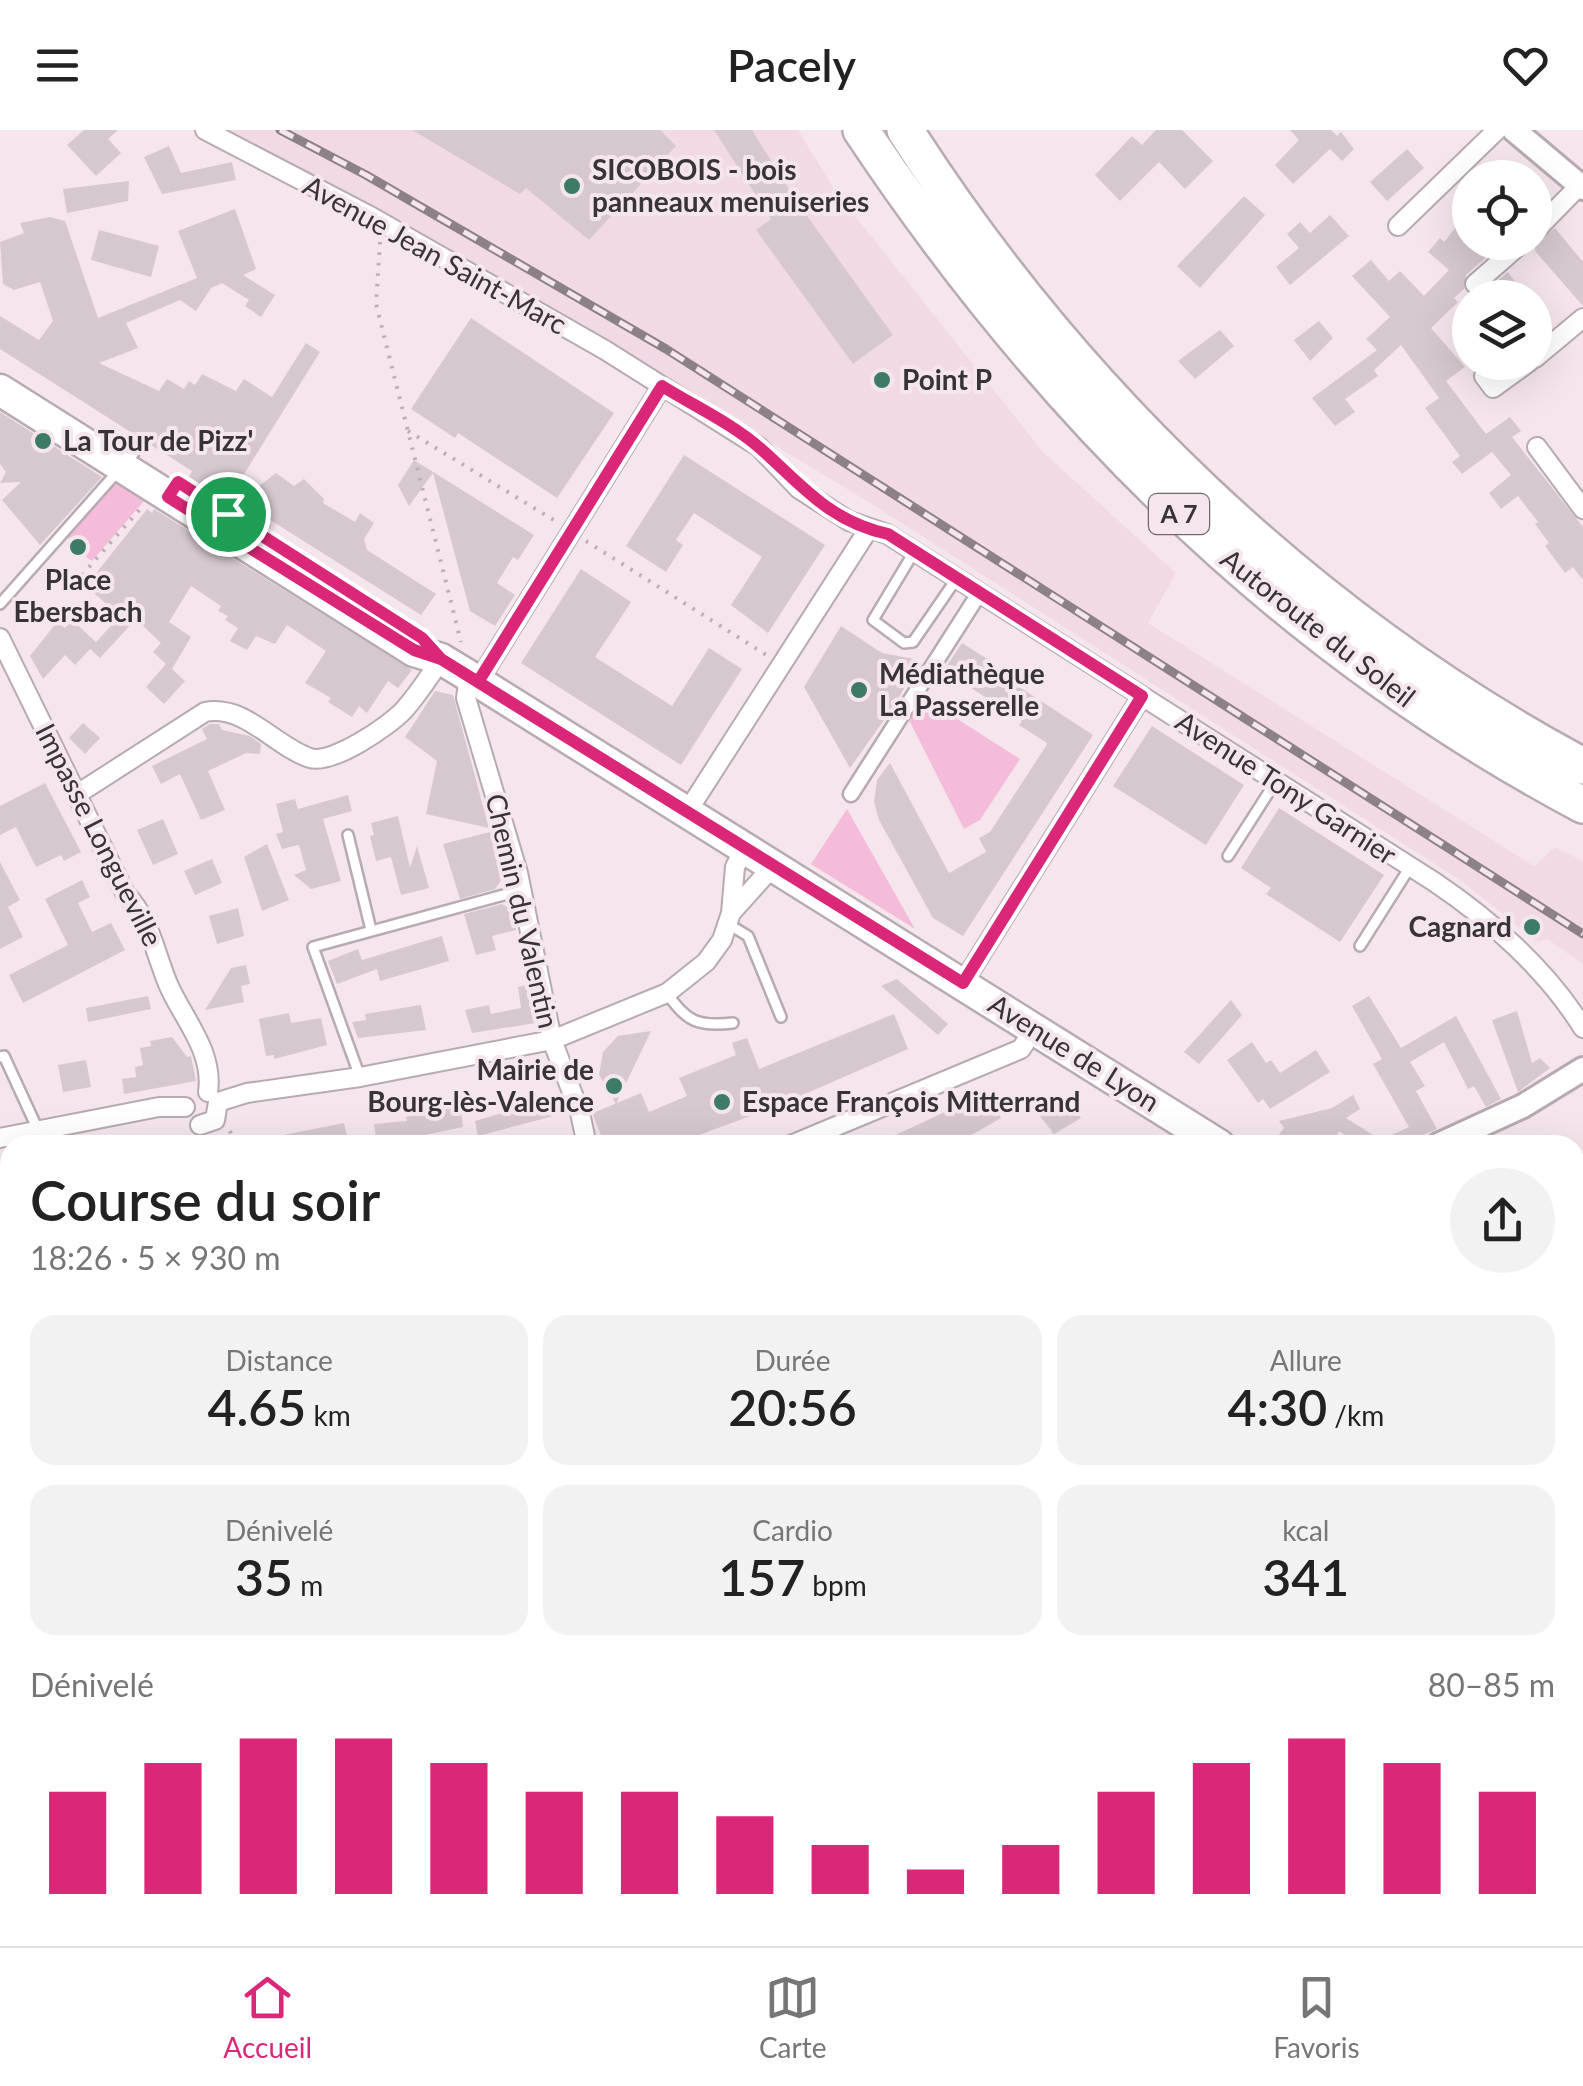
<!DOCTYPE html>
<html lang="fr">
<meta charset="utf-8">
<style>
body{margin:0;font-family:Lato,sans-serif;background:#f2f2f2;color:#222;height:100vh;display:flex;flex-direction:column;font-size:38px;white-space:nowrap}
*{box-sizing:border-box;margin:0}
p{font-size:32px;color:#767676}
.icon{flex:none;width:55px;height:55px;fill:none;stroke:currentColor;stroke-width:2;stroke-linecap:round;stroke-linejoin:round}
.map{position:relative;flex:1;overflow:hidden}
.side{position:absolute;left:0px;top:1005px;width:1585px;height:812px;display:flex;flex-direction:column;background:#fff;border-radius:30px 30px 0 0;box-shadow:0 10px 40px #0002}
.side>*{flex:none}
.buttons{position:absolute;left:1452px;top:30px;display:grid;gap:20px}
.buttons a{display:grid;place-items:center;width:100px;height:100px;border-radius:50%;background:#fff;box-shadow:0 10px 40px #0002;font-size:50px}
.pin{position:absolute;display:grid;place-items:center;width:85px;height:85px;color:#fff;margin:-42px;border:5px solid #fff;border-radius:50%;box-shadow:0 2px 10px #0007}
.round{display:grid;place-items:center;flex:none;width:105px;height:105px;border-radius:52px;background:#f2f2f2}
.overview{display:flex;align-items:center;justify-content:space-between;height:170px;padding:0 30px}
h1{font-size:55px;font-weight:600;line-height:75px}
.figures{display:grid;grid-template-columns:repeat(3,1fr);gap:15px;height:170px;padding:10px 30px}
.figures div{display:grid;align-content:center;border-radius:25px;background:#f2f2f2;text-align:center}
.figures b{font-size:50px;font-weight:600}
.figures small{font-size:28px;font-weight:400}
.figures p{font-size:28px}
.chart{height:280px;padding:20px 30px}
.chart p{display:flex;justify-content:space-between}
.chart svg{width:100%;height:180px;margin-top:10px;stroke:#db2777;stroke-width:6}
header{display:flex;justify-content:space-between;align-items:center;height:130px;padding:0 30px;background:#fff;font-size:45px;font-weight:600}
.tab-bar{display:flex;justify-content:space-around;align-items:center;height:140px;border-top:2px solid #e0e0e0;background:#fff;font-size:28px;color:#767676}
.tab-bar a{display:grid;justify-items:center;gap:5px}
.tab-bar .selected{color:#db2777}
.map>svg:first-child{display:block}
.built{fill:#f1dae6}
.green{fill:#f4bbdb}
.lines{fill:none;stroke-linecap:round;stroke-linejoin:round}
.stream{stroke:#3cbd98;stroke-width:5}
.building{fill:#d6c8d0}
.service-casing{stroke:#b8aab2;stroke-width:14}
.pedestrian-casing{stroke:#b8aab2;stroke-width:19}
.minor-casing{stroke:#b8aab2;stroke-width:22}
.tertiary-casing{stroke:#b8aab2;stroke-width:28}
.secondary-casing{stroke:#b8aab2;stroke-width:30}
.primary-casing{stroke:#b8aab2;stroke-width:35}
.motorway-casing{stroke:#b8aab2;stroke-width:40}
.path{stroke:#baaeb4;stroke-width:4;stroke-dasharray:2.5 8;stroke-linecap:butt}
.service{stroke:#fff;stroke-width:9}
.pedestrian{stroke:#fff;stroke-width:14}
.minor{stroke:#fff;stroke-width:18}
.tertiary{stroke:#fff;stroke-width:22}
.secondary{stroke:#fff;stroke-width:25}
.primary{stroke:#fff;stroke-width:30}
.motorway{stroke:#fff;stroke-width:35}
.rail-casing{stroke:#8b8186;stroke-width:9}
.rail{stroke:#f5e6ed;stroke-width:5;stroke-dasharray:15;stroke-linecap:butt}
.route-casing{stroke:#fff;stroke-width:20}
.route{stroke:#db2777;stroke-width:12}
.poi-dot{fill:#3d7b67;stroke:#f5e6ed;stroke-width:4}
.labels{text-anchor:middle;stroke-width:8;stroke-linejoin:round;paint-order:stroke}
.shield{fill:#f5e6ed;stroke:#71696d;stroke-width:2.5}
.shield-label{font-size:25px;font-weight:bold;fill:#383336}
.poi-label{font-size:28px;font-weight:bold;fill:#383336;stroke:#f5e6ed;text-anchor:start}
.street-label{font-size:28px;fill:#383336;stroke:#f5e6ed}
</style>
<header><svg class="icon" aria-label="menu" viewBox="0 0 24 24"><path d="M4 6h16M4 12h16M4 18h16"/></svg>Pacely<svg class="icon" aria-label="heart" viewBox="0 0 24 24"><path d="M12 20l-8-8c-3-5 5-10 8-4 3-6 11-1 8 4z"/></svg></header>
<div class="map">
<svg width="1583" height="1816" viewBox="0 0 1583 1816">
<rect width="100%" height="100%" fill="#f5e6ed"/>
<!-- built -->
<path class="built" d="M 226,0 L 714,0 L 771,89 L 757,100 L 854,234 L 893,205 L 797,72 L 752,0 L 798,0 L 836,62 L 1043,322 L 1176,443 L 1148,493 L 1534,736 L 1555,717 L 1583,731 L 1583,834 L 1547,809 L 1537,812 L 1463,752 L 867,371 L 403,92 Z"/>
<!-- green -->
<path class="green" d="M 115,351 L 144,371 L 92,431 L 70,415 L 68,407 Z
M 915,562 L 1020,629 L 980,690 L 964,699 L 904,580 Z
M 847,679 L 915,799 L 811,734 Z
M 1575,1263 L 1583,1269 L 1583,1652 L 1575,1656 Z"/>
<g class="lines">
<!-- stream -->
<path class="stream" d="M 1575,1663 L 1583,1660
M 1093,1816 L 1126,1808
M 1248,1816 L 1266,1808"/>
</g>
<!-- building -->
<path class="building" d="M 84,0 L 118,0 L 108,9 L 121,23 L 96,46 L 67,15 Z
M 412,0 L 660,0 L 676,16 L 589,110 L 526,58 L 520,64 Z
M 714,0 L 752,0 L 797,72 L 893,205 L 853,234 L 756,100 L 771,89 Z
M 1156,0 L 1182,0 L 1213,31 L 1185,59 L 1159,32 L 1120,71 L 1095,45 L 1132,6 L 1142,15 Z
M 1290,0 L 1331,0 L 1337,6 L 1341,2 L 1354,19 L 1342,31 L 1330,19 L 1293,54 L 1275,35 L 1299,10 Z
M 169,16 L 181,43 L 232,32 L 236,50 L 162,64 L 144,27 Z
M 1407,19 L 1424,38 L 1387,71 L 1370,52 Z
M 129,51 L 128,71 L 67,83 L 63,59 Z
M 1244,66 L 1265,85 L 1200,158 L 1177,136 Z
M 235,79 L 256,139 L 243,145 L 275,165 L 261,187 L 245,176 L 249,170 L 222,153 L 211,158 L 196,181 L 180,170 L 126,193 L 138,218 L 99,233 L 159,261 L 167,249 L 184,259 L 189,251 L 195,255 L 202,244 L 236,261 L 244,249 L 272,267 L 306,213 L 320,222 L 231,365 L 207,350 L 203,356 L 189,347 L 192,341 L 0,219 L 0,186 L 39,210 L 53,191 L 40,152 L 14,160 L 3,154 L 0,112 L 24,103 L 20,93 L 50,87 L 65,91 L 98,188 L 197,148 L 178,101 Z
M 1330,85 L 1349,106 L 1290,155 L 1276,137 L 1299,118 L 1287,104 L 1300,92 L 1310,103 Z
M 1461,91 L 1470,98 L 1470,112 L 1503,112 L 1466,145 L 1464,159 L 1454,168 L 1458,172 L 1431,198 L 1465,237 L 1446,251 L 1486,304 L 1510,287 L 1521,301 L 1512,307 L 1583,397 L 1583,450 L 1573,437 L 1565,443 L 1545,416 L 1549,413 L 1535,394 L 1538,392 L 1518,366 L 1501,379 L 1489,363 L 1511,345 L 1492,322 L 1462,344 L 1452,332 L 1460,326 L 1425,278 L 1439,268 L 1401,215 L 1374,240 L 1378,246 L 1345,269 L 1355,282 L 1335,296 L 1312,268 L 1377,220 L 1366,209 L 1390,187 L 1352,146 L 1371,130 L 1389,151 L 1400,141 L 1424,166 L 1449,140 L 1428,122 L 1440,108 L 1444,112 Z
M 1555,98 L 1583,132 L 1583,176 L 1535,121 L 1535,113 Z
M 99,100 L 159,116 L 151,147 L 91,130 Z
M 1508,142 L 1510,145 L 1528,168 L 1492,168 L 1487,160 Z
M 471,188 L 614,283 L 557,368 L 458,303 L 455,308 L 411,279 Z
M 1319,191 L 1333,208 L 1310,231 L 1294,210 Z
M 1220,200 L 1234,216 L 1195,249 L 1178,231 Z
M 0,282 L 102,347 L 40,415 L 2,370 L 21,352 L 0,353 L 6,342 L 0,334 Z
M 684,325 L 825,415 L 768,503 L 731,475 L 762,427 L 694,383 L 676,410 L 683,415 L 666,442 L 626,416 Z
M 414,330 L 534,405 L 518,430 L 513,427 L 497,453 L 515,465 L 495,496 L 470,481 L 433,343 L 409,376 L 398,355 Z
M 276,343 L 294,356 L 304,349 L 324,369 L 323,373 L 355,392 L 360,383 L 374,393 L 364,409 L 367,420 L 436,464 L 421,485 L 240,371 Z
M 147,379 L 152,383 L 154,379 L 412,540 L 398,558 L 388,551 L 367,583 L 359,576 L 352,587 L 328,572 L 331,568 L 305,553 L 326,521 L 287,495 L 275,514 L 256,506 L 247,520 L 230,511 L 238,498 L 225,490 L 228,486 L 218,481 L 221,476 L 191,456 L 169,492 L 191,507 L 172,539 L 185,551 L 164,574 L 146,557 L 166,534 L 153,522 L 161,513 L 136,489 L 100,528 L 90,519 L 75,535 L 65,525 L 43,549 L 30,526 L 57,492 L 65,498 L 72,490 L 96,512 L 120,486 L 86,456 Z
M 581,439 L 631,472 L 595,527 L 672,576 L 709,518 L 742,539 L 681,635 L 521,533 Z
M 841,496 L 882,523 L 919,530 L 896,573 L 850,638 L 804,557 Z
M 962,513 L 992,532 L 989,537 L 1093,605 L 963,806 L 933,788 L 879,690 L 874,672 L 877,650 L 890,633 L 949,743 L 986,722 L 979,708 L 990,702 L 1046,616 L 1047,613 L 1019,595 L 1022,591 L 959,550 L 961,547 L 946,537 Z
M 435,561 L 453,565 L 489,698 L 426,684 L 437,631 L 405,607 Z
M 83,593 L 100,608 L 85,624 L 69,608 Z
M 210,594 L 219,594 L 222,600 L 250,606 L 261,614 L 260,624 L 246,623 L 208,641 L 225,680 L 201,690 L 180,644 L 161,654 L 152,636 L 207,609 L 202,599 Z
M 1152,596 L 1244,655 L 1206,715 L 1113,656 Z
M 45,653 L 81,722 L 64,731 L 61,725 L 36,737 L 16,697 L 0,705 L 0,676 Z
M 348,665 L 352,681 L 323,689 L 341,751 L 311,759 L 294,745 L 306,740 L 299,715 L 282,719 L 276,704 L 283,702 L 276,674 L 295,669 L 298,679 Z
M 1279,678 L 1384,745 L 1340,812 L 1266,764 L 1271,758 L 1241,738 Z
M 398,686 L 410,738 L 417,716 L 429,758 L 401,765 L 391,727 L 376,731 L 370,706 L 374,705 L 371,693 Z
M 163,689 L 178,724 L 153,735 L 137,700 Z
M 490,702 L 503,748 L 495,759 L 460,769 L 443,714 Z
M 267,714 L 289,770 L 262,781 L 244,727 Z
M 212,729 L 222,753 L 195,765 L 184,741 Z
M 0,732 L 20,770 L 8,777 L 23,807 L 0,819 Z
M 82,750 L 90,767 L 78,773 L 92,802 L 111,793 L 125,820 L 23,873 L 9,845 L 68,815 L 45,769 Z
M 502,774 L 511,779 L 516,800 L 492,806 L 496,820 L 476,825 L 464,784 Z
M 238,778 L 244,806 L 217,814 L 209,786 Z
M 442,806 L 449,831 L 380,851 L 377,839 L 337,854 L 328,831 L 358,819 L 362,830 Z
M 246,835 L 250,854 L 241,856 L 244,872 L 205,880 L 231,838 Z
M 897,849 L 948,894 L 938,905 L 881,856 Z
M 528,855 L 536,893 L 472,903 L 465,880 L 489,875 L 491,884 L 521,878 L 518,857 Z
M 148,866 L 151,879 L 88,892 L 86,878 Z
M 1369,866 L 1401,918 L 1456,886 L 1501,969 L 1486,977 L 1474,956 L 1468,959 L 1444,912 L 1410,932 L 1425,956 L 1416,961 L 1437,999 L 1400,1015 L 1360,1015 L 1339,1001 L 1332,1015 L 1271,1015 L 1284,998 L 1279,991 L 1332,978 L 1353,965 L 1360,979 L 1346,988 L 1381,1010 L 1409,997 L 1373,934 L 1382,929 L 1352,876 Z
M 1231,870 L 1242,885 L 1199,934 L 1184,922 Z
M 421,875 L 426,900 L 358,908 L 352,892 L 366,890 L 365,884 Z
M 1517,881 L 1532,933 L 1540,928 L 1550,938 L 1518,962 L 1492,890 Z
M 289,883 L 291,893 L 321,888 L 327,915 L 274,929 L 274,925 L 266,926 L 259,889 Z
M 894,884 L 908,919 L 775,977 L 672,1015 L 605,1015 L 594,988 L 593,983 L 641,963 L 649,982 L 687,966 L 679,948 L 736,925 L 732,913 L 747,908 L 759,939 Z
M 651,901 L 616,974 L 599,945 L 603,922 L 618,906 Z
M 172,907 L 187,927 L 191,926 L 196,951 L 124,964 L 122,949 L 136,947 L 135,937 L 143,935 L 140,918 L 151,916 L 150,911 Z
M 1252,912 L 1266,933 L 1271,930 L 1280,943 L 1316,920 L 1330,942 L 1270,979 L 1263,969 L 1258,973 L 1227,930 Z
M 86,930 L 91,957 L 63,962 L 58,935 Z
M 988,962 L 1001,988 L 977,1002 L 947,1015 L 874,1015 Z
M 560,966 L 565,983 L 478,1006 L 475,991 Z
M 1049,970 L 1056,979 L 1070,971 L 1081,988 L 1054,1004 L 1035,980 Z
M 451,978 L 452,983 L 461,981 L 463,997 L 401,1010 L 402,1015 L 377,1015 L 374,994 L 407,991 L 406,987 Z
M 344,993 L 349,1015 L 263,1015 L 263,1009 Z"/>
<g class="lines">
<defs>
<path id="service" d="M 914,422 L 873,490 L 904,513 L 913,512 L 957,448
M 0,474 L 134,323
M 348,705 L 371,800
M 1228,726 L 1276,651
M 728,794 L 748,806 L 781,887
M 1360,816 L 1410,737
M 667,863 C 686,892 699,897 733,893
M 0,927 L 4,926 L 38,1000
M 360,947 L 313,817 L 522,760
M 1575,1103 L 1583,1097
M 1575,1127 L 1583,1129
M 523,1816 L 543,1808"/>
<path id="pedestrian" d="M 851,664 L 980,462"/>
<path id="minor" d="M 205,0 L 372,87 L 605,220 L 759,317 L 799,359 L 849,391 L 887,404 L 1433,751 C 1490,789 1547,840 1583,898
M 1398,96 L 1497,0
M 1535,101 L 1580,55
M 1475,154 L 1523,112
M 1535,228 L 1583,188
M 1484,246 L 1493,258 L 1529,232
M 1537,317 L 1583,379
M 0,508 L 125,763 C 151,791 154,820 168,854 C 183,889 214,921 208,962
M 469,546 L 466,568 L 518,743 L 552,910 L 580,983 L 587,1015
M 478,552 L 662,256
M 79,663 L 205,582 C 245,574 274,616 310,628 C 332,635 389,596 404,580 C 418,564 430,546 441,529
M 687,682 L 868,400
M 731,783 L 774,735
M 963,853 L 1142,566
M 218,972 L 247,963 L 360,947 L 552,910 L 667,863 L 706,832 L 722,810 L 731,783 L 735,737 L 745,717
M 200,995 L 215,990 L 218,972
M 0,1008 L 159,977 L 185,977
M 791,1015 L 1021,919 L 1035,898
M 0,1248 L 10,1271
M 0,1596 L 10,1590
M 814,1808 L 817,1816
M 881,1816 L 902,1808"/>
<path id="tertiary" d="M 1514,0 L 1583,58
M 1438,1015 L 1523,976 L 1583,939
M 466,1808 L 469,1816"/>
<path id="secondary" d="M 0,1797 L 7,1816"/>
<path id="primary" d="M 0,260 L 414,521 L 441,529 L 469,546 L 1219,1015
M 1575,1237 L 1583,1242"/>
<path id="motorway" d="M 861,0 C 1048,281 1283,516 1583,675
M 905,0 C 1072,261 1309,490 1583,636"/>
</defs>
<!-- service casing -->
<use href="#service" class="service-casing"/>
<!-- pedestrian casing -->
<use href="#pedestrian" class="pedestrian-casing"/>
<!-- minor casing -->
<use href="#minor" class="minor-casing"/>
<!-- tertiary casing -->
<use href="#tertiary" class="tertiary-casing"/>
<!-- secondary casing -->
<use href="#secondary" class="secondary-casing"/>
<!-- primary casing -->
<use href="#primary" class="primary-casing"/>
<!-- motorway casing -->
<use href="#motorway" class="motorway-casing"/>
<!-- path -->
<path class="path" d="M 380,112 L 376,174 L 461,512
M 408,301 L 557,392
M 586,411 L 768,526
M 82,445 L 142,377
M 230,1001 L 235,1015
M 1575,1656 L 1583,1652"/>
<!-- service -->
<use href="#service" class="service"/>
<!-- pedestrian -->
<use href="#pedestrian" class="pedestrian"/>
<!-- minor -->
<use href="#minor" class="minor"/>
<!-- tertiary -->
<use href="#tertiary" class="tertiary"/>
<!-- secondary -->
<use href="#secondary" class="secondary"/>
<!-- primary -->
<use href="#primary" class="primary"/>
<!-- motorway -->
<use href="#motorway" class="motorway"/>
<defs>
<path id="rail" d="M 280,0 L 366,45 L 666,219 L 1583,804"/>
</defs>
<!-- rail casing -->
<use href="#rail" class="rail-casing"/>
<!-- rail -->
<use href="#rail" class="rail"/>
</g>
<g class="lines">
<defs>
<path id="route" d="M 228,384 L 422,508 L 441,529 L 963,853 L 1142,566 L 888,404 C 829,391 803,356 761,319 C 733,294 694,276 662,256 L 478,552 L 441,529 L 414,520 L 168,367 L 178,352 L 228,384"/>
</defs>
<!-- route casing -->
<use href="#route" class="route-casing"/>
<!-- route -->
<use href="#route" class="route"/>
</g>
<!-- markers -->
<g class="poi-dot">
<circle cx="572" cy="56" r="10"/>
<circle cx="882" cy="250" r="10"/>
<circle cx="43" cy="311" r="10"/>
<circle cx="78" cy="417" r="10"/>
<circle cx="859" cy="560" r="10"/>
<circle cx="1532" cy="797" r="10"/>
<circle cx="614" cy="956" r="10"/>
<circle cx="722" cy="972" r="10"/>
</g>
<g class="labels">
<!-- shield labels -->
<rect class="shield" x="1149" y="364" width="60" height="40" rx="8"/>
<g class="shield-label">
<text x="1179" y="393">A 7</text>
</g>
<!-- poi labels -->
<g class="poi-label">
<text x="592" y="50">SICOBOIS - bois<tspan x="592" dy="32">panneaux menuiseries</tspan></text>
<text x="902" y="260">Point P</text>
<text x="63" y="321">La Tour de Pizz'</text>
<text x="78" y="460" text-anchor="middle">Place<tspan x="78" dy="32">Ebersbach</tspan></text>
<text x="879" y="554">Médiathèque<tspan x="879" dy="32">La Passerelle</tspan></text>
<text x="1512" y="807" text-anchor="end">Cagnard</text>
<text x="594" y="950" text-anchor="end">Mairie de<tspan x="594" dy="32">Bourg-lès-Valence</tspan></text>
<text x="742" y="982">Espace François Mitterrand</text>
</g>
<!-- street labels -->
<g class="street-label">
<text transform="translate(435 125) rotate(29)" y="10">Avenue Jean Saint-Marc</text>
<text transform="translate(1318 498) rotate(38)" y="10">Autoroute du Soleil</text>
<text transform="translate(1286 658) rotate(33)" y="10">Avenue Tony Garnier</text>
<text transform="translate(99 705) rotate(63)" y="10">Impasse Longueville</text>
<text transform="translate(522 781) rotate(77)" y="10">Chemin du Valentin</text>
<text transform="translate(1074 923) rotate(32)" y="10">Avenue de Lyon</text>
</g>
</g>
</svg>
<div class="buttons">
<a><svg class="icon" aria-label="locate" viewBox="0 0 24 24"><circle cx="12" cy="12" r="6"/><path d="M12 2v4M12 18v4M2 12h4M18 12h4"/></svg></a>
<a><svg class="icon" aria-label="layers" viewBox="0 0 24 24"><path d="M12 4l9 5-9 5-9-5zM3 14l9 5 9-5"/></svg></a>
</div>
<div class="pin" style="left:228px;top:384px;background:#1e9e55"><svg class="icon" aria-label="arrive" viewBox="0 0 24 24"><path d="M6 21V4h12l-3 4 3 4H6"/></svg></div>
<section class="side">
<div class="overview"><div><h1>Course du soir</h1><p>18:26 · 5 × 930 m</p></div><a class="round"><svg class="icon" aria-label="share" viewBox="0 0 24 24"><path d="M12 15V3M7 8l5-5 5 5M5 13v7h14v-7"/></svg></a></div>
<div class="figures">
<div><p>Distance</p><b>4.65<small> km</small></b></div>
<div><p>Durée</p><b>20:56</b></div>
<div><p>Allure</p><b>4:30<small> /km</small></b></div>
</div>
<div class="figures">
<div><p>Dénivelé</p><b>35<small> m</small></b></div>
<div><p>Cardio</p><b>157<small> bpm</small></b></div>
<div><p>kcal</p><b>341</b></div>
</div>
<div class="chart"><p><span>Dénivelé</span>80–85 m</p>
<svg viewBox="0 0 160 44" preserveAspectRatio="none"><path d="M5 44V19M15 44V12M25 44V6M35 44V6M45 44V12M55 44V19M65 44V19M75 44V25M85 44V32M95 44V38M105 44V32M115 44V19M125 44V12M135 44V6M145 44V12M155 44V19"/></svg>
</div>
</section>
</div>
<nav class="tab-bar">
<a class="selected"><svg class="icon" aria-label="home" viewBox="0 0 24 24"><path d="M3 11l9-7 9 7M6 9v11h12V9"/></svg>Accueil</a>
<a><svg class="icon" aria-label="map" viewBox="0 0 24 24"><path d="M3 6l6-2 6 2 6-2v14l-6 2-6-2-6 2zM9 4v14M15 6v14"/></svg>Carte</a>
<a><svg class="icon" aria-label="saved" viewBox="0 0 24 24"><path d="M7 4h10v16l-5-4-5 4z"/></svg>Favoris</a>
</nav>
